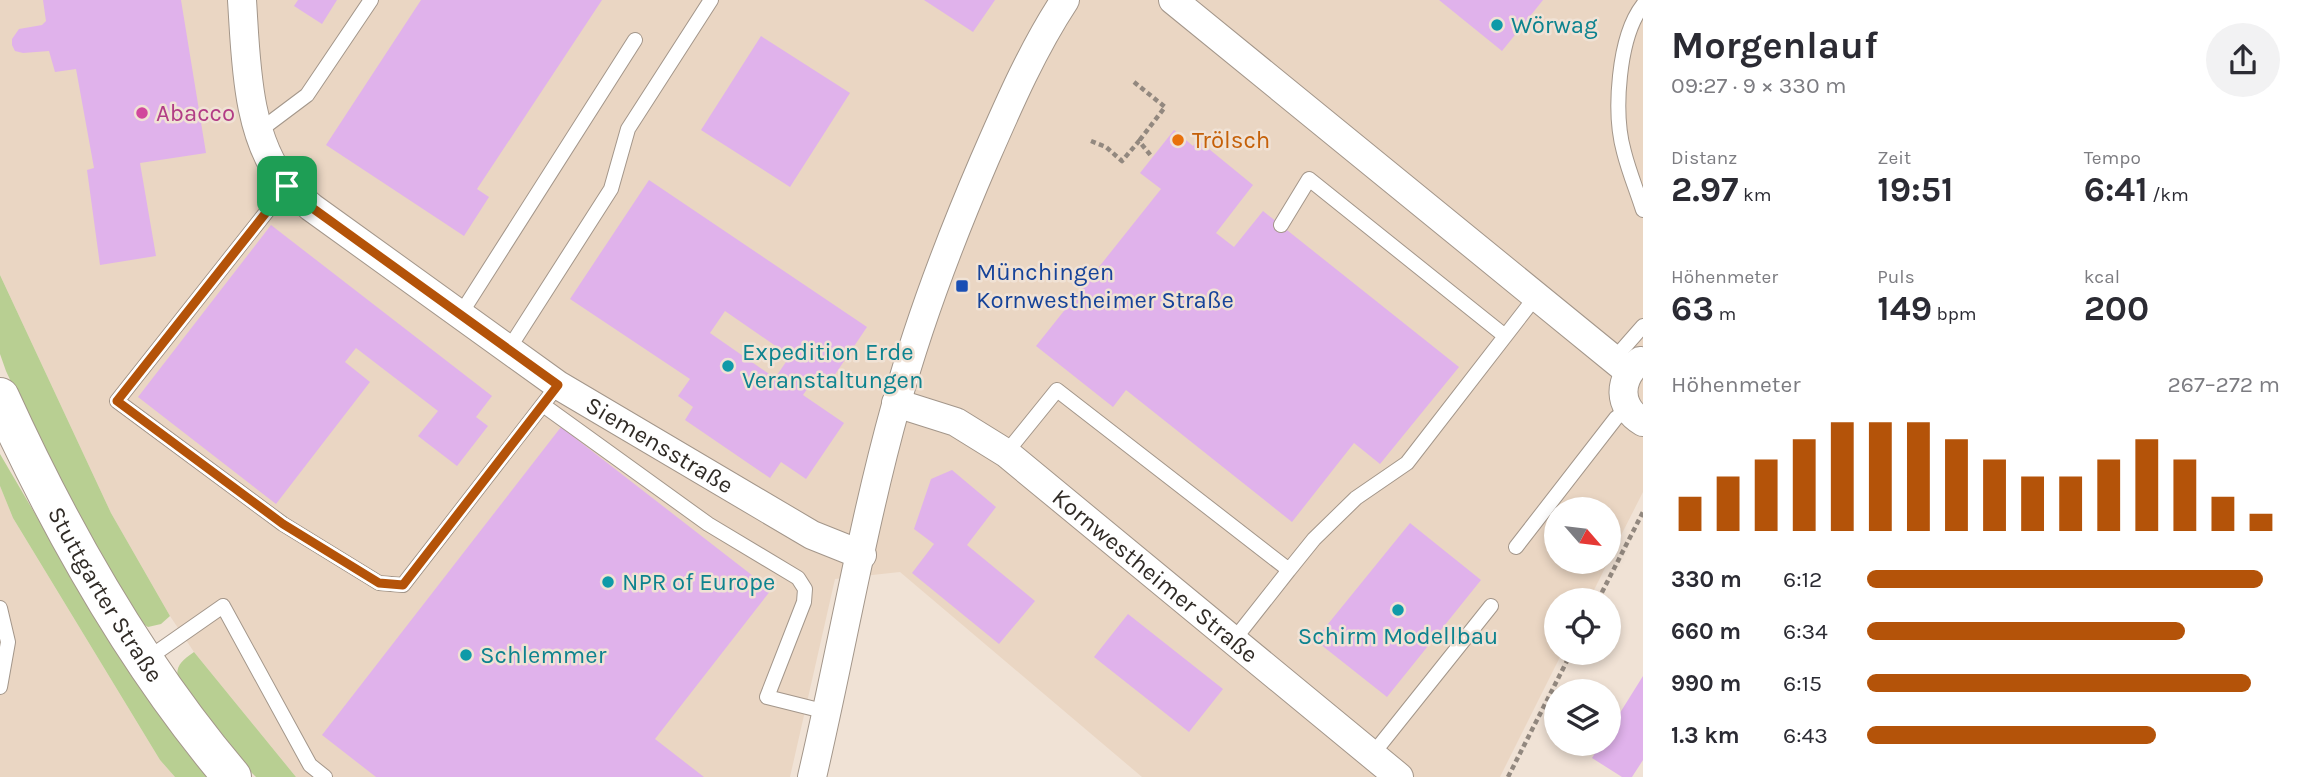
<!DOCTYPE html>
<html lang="de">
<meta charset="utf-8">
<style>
body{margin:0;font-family:Karla,sans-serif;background:#f2f2f3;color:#2b2b33;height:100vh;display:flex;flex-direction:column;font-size:26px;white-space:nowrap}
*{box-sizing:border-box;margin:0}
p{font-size:23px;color:#7c7c81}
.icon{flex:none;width:38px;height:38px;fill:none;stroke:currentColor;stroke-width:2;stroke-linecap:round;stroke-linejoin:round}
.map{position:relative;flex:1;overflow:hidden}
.sheet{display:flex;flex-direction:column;background:#fff;width:665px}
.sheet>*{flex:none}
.needle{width:46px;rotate:118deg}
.fabs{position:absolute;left:1544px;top:497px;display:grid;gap:14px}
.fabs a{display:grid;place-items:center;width:77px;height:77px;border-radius:50%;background:#fff;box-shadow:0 4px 10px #0003;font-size:35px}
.pin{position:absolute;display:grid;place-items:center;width:60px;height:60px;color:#fff;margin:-30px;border-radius:14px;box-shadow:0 4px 10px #0006}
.round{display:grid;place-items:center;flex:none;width:74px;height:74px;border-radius:37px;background:#f2f2f3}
.head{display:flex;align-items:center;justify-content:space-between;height:119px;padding:0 28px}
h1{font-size:38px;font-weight:700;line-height:52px}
.metrics{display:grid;grid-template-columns:repeat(3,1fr);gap:10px;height:119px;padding:7px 28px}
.metrics div{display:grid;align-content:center}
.metrics b{font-size:35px;font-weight:700}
.metrics small{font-size:19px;font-weight:400}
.metrics p{font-size:19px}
.chart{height:196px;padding:14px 28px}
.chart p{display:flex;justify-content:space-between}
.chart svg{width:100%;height:126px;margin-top:7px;stroke:#b45309;stroke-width:6}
ul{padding:0 28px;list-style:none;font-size:23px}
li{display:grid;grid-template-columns:112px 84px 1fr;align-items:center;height:52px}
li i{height:18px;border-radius:9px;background:#b45309}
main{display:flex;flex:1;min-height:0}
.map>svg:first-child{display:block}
.built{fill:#ead6c3}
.green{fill:#b8cf92}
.building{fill:#e0b2eb;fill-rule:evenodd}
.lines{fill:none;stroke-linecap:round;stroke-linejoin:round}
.lane-casing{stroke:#a3968a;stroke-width:16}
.street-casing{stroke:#a3968a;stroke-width:30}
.secondary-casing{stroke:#a3968a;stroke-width:40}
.path{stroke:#92887f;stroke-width:4.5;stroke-dasharray:5 3.5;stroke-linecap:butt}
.lane{stroke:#fff;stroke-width:14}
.street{stroke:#fff;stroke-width:28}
.secondary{stroke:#fff;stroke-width:38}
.route-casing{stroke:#fff;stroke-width:14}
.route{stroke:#b45309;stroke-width:9}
.culture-dot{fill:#0f9aa8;stroke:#f0e2d5;stroke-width:2.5}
.hotel-dot{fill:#d1479c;stroke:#f0e2d5;stroke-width:2.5}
.food-dot{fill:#e8710a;stroke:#f0e2d5;stroke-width:2.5}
.transit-dot{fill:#1a4fb4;stroke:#f0e2d5;stroke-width:2.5}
.labels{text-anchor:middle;stroke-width:5;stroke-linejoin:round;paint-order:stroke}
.culture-label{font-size:24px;fill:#0d838f;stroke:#f0e2d5;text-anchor:start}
.hotel-label{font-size:24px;fill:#b23c85;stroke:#f0e2d5;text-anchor:start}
.food-label{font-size:24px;fill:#c56008;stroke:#f0e2d5;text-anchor:start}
.transit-label{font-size:24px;fill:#164399;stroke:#f0e2d5;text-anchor:start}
.street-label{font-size:24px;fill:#302b26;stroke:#f0e2d5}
</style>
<main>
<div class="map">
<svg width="1643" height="777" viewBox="0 0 1643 777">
<rect width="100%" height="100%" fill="#f0e2d5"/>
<!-- built -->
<path class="built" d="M 0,0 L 1643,0 L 1643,492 L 1608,561 L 1608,509 L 1556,509 L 1556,562 L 1608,562 L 1589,600 L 1556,600 L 1556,653 L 1562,653 L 1500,777 L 1142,777 L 900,572 L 835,579 L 790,777 L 296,777 L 194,652 L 170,616 L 111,513 L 0,275 Z
M 0,486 L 13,518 L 160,760 L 175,777 L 0,777 Z"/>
<!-- green -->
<path class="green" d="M 0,275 L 111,513 L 170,616 L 161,624 L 148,627 L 140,622 L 58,482 L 6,371 L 0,354 Z
M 0,454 L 88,604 L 184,749 L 208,777 L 175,777 L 160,760 L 13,518 L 0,486 Z
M 194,652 L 296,777 L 256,777 L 245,766 L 178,681 C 175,666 181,661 194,652 Z"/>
<!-- building -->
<path class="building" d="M 43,0 L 181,0 L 206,153 L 140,163 L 156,256 L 100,265 L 87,170 L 94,168 L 76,69 L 55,72 L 49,51 L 23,53 L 15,51 L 12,45 L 12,39 L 19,29 L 42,25 L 46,21 Z
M 298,0 L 337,0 L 322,24 L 294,6 Z
M 421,0 L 602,0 L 477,189 L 489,197 L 464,236 L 326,145 Z
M 924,0 L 995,0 L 973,32 Z
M 1439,0 L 1543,0 L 1502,51 Z
M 761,36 L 850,93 L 790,187 L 701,130 Z
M 1174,130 L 1193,146 L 1198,140 L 1253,185 L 1216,233 L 1234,247 L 1263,211 L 1459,367 L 1380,464 L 1354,443 L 1292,522 L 1126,390 L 1113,407 L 1036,346 L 1161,189 L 1140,173 Z
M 649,180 L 867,327 L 828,385 L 816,376 L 803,395 L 844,423 L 806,479 L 781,462 L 770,478 L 685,420 L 693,407 L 678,396 L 690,379 L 570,299 ZM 725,311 L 790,356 L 775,378 L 710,333 Z
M 271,225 L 492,396 L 476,417 L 488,426 L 457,466 L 418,436 L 438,411 L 356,348 L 345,362 L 370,382 L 276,504 L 138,397 Z
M 561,427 L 771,590 L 655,739 L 704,777 L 376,777 L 322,735 Z
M 952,470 L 996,507 L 967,545 L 1035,601 L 999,644 L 912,573 L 934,544 L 914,529 L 931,479 Z
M 1410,523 L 1481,580 L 1387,697 L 1315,640 Z
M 1128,614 L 1223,689 L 1189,732 L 1094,657 Z
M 1643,676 L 1643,760 L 1632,777 L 1622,777 L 1592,758 L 1601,744 L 1608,744 L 1608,732 Z"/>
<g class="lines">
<defs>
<path id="lane" d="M 1643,5 C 1618,37 1613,113 1624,152 C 1629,172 1637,191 1643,210
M 259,131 L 307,95 L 371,0
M 287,186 L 117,401 L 283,524 L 379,583 L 403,585 L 558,385
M 1281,225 L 1309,179 L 1505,336
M 460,315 L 635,40
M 508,350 L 611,189 L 628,129 L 711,0
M 1614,359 L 1643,326
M 543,405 L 708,524 L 798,578 L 805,589 L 804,602 L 767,697 L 827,712
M 1006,453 L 1057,390 L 1289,570 L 1314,539 L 1356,498 L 1407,463 L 1537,295
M 1516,547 L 1616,418 L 1628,409
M 0,608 L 8,642 L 0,687
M 1233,641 L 1289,570
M 147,659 L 223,606 L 310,765 L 325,777
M 1372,755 L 1491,606"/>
<g id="street">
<path id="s1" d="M 242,0 C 246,60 246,137 287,186 C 294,194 304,200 311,207 L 558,385 L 812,535 L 862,555"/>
<path d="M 1173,0 L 1628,371"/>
<path d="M 1640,361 C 1618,379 1617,407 1643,422"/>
<path id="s2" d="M 896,403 L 956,422 L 1006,453 L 1399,777"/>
<path d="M 812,777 C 841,653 862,527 896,405 C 919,321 950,240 984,161 C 1008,106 1032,50 1065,0"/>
</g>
<g id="secondary">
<path id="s3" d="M 0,397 C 61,531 136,664 232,777"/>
</g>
</defs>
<!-- lane casing -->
<use href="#lane" class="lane-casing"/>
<!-- street casing -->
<use href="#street" class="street-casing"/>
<!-- secondary casing -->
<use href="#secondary" class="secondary-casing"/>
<!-- path -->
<path class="path" d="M 1134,82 L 1165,107 L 1139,141
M 1091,141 L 1106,147 L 1122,161 L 1139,141 L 1152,157
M 1598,600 L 1643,512
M 1508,777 L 1571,653"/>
<!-- lane -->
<use href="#lane" class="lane"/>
<!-- street -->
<use href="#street" class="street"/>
<!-- secondary -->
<use href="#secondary" class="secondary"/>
</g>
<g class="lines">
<defs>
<path id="route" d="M 287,186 L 311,207 L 558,385 L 403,585 L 379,583 L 283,524 L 117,401 Z"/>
</defs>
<!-- route casing -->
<use href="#route" class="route-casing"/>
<!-- route -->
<use href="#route" class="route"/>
</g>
<!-- markers -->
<g class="culture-dot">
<circle cx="1497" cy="25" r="7"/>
<circle cx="728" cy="366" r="7"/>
<circle cx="608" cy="582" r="7"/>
<circle cx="1398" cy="610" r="7"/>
<circle cx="466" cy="655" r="7"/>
</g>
<circle class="hotel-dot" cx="142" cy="113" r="7"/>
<circle class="food-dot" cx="1178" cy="140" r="7"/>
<rect class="transit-dot" x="955" y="279" width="14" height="14" rx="3.5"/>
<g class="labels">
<!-- culture labels -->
<g class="culture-label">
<text x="1511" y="33">Wörwag</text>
<text x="742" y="360">Expedition Erde<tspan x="742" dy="28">Veranstaltungen</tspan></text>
<text x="622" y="590">NPR of Europe</text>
<text x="1398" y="644" text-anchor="middle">Schirm Modellbau</text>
<text x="480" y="663">Schlemmer</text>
</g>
<!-- hotel labels -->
<g class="hotel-label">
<text x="156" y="121">Abacco</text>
</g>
<!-- food labels -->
<g class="food-label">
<text x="1192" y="148">Trölsch</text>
</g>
<!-- transit labels -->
<g class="transit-label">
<text x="976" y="280">Münchingen<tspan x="976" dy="28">Kornwestheimer Straße</tspan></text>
</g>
<!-- street labels -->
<g class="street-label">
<text dy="8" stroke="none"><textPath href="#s1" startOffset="649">Siemensstraße</textPath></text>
<text dy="8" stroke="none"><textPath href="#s2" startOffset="315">Kornwestheimer Straße</textPath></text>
<text dy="8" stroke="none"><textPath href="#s3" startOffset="224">Stuttgarter Straße</textPath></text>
</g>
</g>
</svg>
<div class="fabs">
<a><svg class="needle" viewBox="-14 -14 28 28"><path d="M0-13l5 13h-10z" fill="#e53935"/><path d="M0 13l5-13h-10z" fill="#7c7c81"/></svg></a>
<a><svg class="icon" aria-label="locate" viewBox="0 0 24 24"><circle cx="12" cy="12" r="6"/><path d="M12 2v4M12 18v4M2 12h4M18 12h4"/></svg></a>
<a><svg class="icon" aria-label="layers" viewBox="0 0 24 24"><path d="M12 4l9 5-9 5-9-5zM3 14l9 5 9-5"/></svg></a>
</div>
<div class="pin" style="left:287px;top:186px;background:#1e9e55"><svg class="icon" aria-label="arrive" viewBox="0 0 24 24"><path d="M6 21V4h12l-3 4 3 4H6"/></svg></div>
</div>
<section class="sheet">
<div class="head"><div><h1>Morgenlauf</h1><p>09:27 · 9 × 330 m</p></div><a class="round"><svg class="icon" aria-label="share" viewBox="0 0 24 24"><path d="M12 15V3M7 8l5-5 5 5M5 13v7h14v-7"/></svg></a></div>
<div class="metrics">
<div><p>Distanz</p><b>2.97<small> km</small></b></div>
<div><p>Zeit</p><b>19:51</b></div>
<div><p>Tempo</p><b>6:41<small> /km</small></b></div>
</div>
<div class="metrics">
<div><p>Höhenmeter</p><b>63<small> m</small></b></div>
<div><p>Puls</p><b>149<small> bpm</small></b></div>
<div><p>kcal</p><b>200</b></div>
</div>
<div class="chart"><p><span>Höhenmeter</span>267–272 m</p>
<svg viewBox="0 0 160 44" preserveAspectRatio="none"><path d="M5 44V32M15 44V25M25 44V19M35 44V12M45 44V6M55 44V6M65 44V6M75 44V12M85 44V19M95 44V25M105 44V25M115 44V19M125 44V12M135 44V19M145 44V32M155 44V38"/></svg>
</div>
<ul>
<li><b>330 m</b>6:12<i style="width:96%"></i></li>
<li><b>660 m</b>6:34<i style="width:77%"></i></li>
<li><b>990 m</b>6:15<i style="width:93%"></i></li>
<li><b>1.3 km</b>6:43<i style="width:70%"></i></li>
</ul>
</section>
</main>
